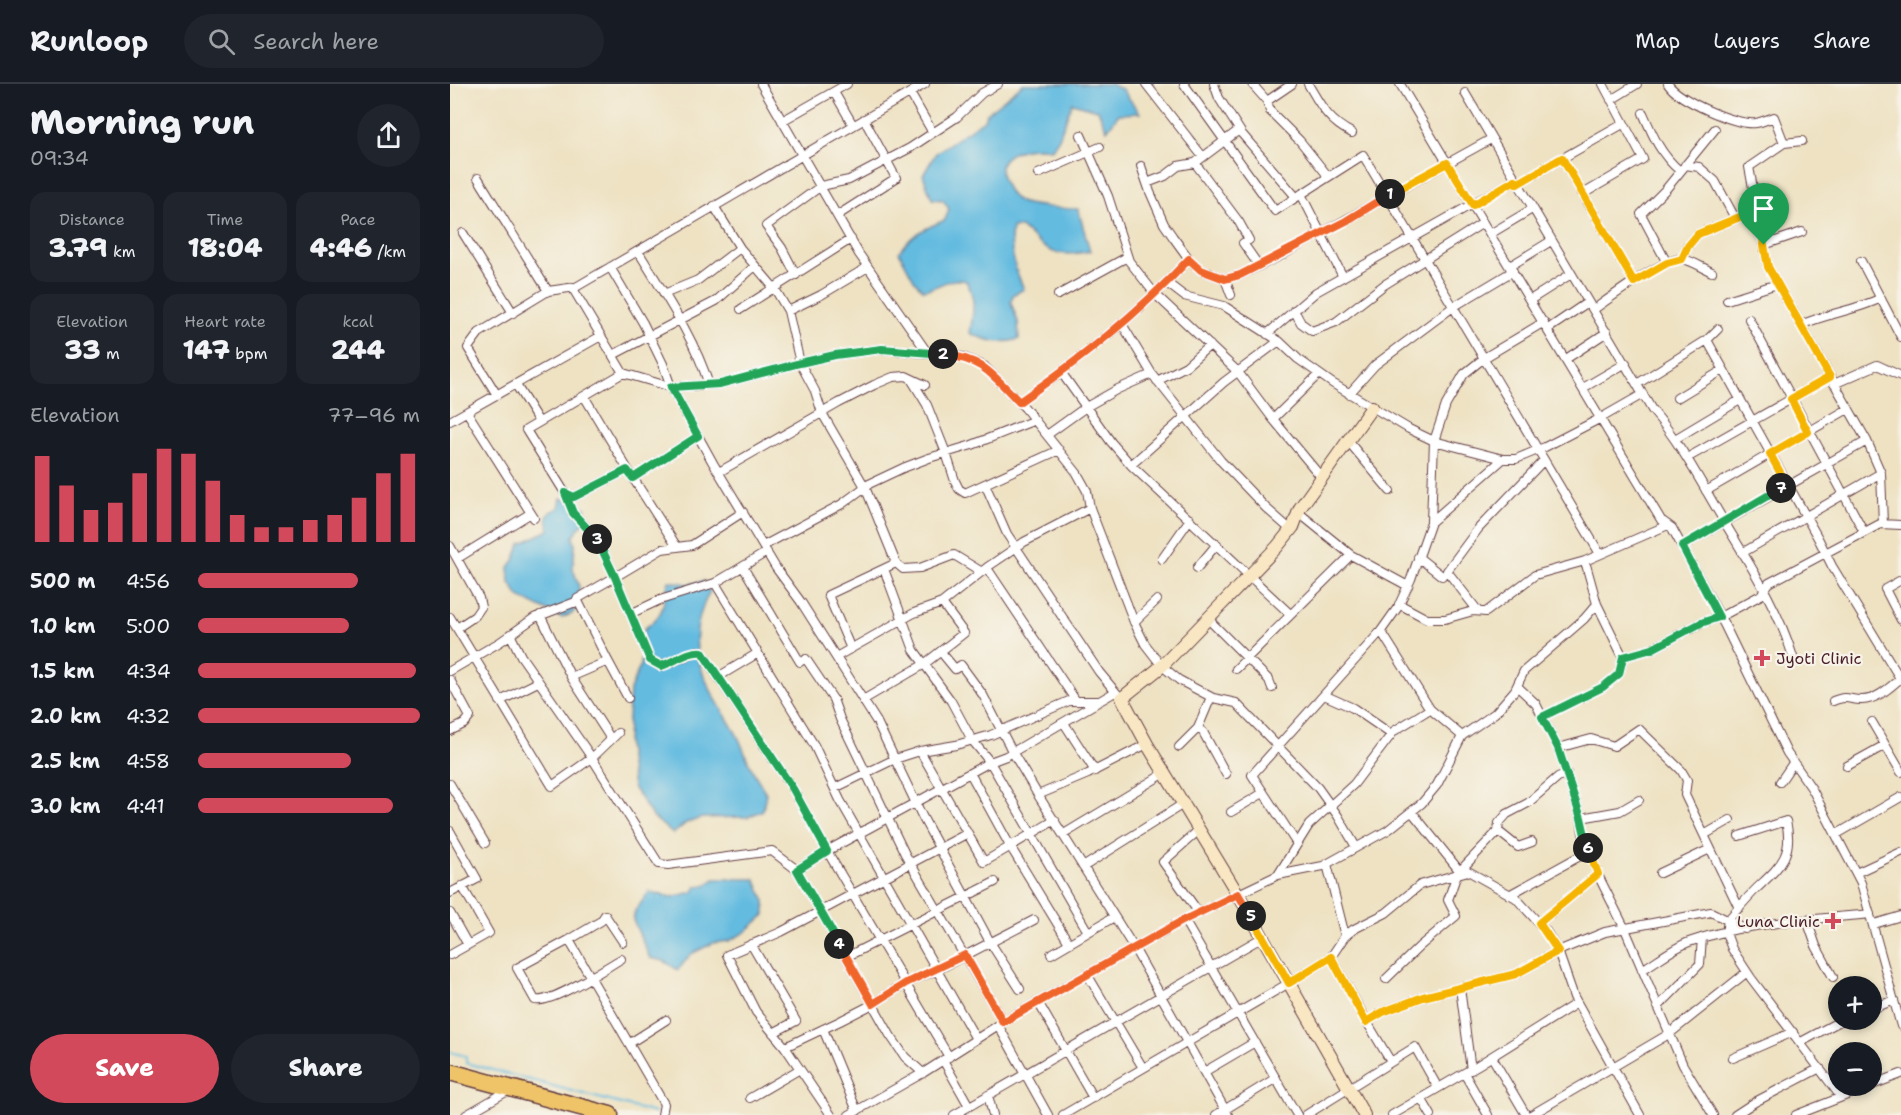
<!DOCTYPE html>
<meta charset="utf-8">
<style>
body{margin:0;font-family:"Shantell Sans",sans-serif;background:#20242c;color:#f1f3f6;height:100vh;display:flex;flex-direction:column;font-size:22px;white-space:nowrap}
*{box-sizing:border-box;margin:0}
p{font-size:20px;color:#9ea1a6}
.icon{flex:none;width:33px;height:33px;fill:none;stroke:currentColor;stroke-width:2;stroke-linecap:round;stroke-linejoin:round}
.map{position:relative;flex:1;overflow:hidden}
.panel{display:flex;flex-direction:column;background:#171b24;width:450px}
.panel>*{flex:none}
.buttons{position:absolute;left:1378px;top:892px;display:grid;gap:12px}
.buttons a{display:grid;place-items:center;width:54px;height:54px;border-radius:50%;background:#171b24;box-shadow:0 3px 9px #0003;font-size:30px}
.pin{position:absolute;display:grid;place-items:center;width:51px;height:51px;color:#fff;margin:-62px -26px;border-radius:50% 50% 50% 0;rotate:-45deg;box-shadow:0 0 6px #0007}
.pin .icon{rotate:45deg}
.km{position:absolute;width:30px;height:30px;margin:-15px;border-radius:50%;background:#222;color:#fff;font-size:16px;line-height:30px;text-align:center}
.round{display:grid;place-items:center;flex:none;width:63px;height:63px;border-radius:32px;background:#20242c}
.summary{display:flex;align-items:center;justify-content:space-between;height:102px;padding:0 30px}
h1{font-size:33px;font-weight:800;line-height:45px}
.figures{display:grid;grid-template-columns:repeat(3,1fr);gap:9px;height:102px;padding:6px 30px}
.figures div{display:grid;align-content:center;border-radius:15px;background:#20242c;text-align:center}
.figures b{font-size:26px;font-weight:800}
.figures small{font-size:16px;font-weight:400}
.figures p{font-size:16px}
.chart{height:168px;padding:12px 30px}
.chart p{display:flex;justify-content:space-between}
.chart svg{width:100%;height:108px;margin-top:6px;stroke:#d1495b;stroke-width:6}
.action{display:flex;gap:12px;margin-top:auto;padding:12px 30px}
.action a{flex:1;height:69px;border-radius:36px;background:#d1495b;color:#fff;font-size:24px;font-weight:800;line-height:69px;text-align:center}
.action a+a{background:#20242c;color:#f1f3f6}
ul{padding:0 30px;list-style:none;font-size:20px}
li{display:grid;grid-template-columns:96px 72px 1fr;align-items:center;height:45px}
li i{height:15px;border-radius:8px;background:#d1495b}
header{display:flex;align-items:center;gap:36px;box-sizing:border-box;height:84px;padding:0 30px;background:#171b24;border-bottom:2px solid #363941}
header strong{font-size:28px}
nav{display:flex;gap:33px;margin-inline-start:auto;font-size:21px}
.search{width:420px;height:54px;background:#20242c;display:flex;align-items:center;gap:15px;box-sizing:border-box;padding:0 21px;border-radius:33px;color:#9ea1a6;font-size:22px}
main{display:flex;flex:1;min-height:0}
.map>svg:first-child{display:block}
.water{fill:#63bbe0;stroke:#566d86;stroke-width:1.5}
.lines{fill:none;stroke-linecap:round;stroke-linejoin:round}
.stream{stroke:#63bbe0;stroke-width:2}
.street-casing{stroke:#633c42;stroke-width:10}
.secondary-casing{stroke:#633c42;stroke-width:14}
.highway-casing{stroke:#633c42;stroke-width:19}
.street{stroke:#fff;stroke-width:8}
.secondary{stroke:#f9e7c3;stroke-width:12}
.highway{stroke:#efc469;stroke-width:16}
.split-1-casing{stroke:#fff;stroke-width:12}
.split-2-casing{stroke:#fff;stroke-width:12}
.split-3-casing{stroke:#fff;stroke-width:12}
.split-4-casing{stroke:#fff;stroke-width:12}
.split-5-casing{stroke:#fff;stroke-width:12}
.split-6-casing{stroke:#fff;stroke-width:12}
.split-7-casing{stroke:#fff;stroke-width:12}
.split-8-casing{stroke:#fff;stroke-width:12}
.split-1{stroke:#f5b400;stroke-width:8}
.split-2{stroke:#f0652b;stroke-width:8}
.split-3{stroke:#22a559;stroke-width:8}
.split-4{stroke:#22a559;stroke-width:8}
.split-5{stroke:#f0652b;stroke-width:8}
.split-6{stroke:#f5b400;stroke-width:8}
.split-7{stroke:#22a559;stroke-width:8}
.split-8{stroke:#f5b400;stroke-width:8}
.poi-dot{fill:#d1495b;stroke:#f7f3e8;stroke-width:2}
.labels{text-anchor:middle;stroke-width:4.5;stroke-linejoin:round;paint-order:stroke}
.poi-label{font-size:16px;fill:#4a1f2b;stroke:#f7f3e8;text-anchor:start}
</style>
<header>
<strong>Runloop</strong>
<div class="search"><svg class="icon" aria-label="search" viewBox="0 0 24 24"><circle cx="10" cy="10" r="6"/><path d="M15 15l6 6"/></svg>Search here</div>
<nav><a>Map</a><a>Layers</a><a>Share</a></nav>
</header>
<main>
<section class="panel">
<div class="summary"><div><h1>Morning run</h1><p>09:34</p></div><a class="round"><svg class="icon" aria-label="share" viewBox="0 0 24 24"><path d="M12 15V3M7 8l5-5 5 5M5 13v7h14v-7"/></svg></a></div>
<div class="figures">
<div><p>Distance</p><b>3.79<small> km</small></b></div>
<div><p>Time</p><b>18:04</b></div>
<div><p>Pace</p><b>4:46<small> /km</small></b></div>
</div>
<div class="figures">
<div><p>Elevation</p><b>33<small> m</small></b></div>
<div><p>Heart rate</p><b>147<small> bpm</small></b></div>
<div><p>kcal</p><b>244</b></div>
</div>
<div class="chart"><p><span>Elevation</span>77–96 m</p>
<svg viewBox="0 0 160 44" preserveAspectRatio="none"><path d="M5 44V9M15 44V21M25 44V31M35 44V28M45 44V16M55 44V6M65 44V8M75 44V19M85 44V33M95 44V38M105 44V38M115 44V35M125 44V33M135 44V26M145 44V16M155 44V8"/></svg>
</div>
<ul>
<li><b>500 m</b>4:56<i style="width:72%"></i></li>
<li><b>1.0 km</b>5:00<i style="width:68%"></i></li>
<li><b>1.5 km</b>4:34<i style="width:98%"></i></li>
<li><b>2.0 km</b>4:32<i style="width:100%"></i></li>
<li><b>2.5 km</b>4:58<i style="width:69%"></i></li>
<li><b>3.0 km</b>4:41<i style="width:88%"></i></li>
</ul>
<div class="action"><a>Save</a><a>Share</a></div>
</section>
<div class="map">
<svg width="1451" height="1031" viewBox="0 0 1451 1031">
<rect width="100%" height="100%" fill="#f7f3e8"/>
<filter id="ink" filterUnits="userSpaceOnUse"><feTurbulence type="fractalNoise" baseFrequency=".0167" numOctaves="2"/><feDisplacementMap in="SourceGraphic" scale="12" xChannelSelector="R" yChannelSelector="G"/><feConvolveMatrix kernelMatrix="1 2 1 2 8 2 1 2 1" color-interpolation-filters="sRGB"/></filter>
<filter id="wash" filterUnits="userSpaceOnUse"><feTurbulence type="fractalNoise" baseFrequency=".008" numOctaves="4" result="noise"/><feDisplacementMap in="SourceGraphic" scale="24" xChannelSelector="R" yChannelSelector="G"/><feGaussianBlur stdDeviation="1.35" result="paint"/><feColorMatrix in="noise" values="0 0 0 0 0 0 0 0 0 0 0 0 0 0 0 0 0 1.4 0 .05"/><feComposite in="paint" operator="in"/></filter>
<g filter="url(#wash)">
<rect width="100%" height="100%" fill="#eee2c3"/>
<!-- water -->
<path class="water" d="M 573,0 L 660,0 L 672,5 L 690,29 L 669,30 L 657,46 L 648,26 L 622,19 L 609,54 L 602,65 C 580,62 539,66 554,98 C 558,106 560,112 568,117 C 576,122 617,125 628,125 L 640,167 C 601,175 598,167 571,143 L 562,144 C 559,164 565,187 574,205 L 563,211 L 561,219 L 568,238 L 569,255 C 551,261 537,257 520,249 C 523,229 527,215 516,197 C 498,192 490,204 473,206 L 464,196 L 449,168 C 460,151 476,144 495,136 L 499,125 L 493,116 L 482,115 L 473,91 L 486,69 L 534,36 L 536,30 Z
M 111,414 L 135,424 L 136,437 L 128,445 L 123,453 L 125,461 L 123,485 L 129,502 L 127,520 L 123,529 L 112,534 L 69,513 L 60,499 L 59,483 L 65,475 L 70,460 L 99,446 L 97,433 L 101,428 L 109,424 Z
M 219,497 L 238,500 L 254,497 L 260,507 C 228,567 258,601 287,651 C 293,662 296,674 302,685 C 306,693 311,701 316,709 L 313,726 L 298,733 L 252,734 L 236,739 L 223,750 L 202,732 L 183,703 L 177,661 L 178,634 L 180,606 L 191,580 L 194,545 C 219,527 210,522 219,497 Z
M 264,795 L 305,795 L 315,817 L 315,831 L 294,849 L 279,857 L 263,859 L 241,870 L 228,886 L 214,877 L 200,874 L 183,836 L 185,827 L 199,808 L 222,813 L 243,808 L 246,803 L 257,801 Z"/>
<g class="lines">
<!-- stream -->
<path class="stream" d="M 0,968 L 16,972 L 16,979 L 205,1029"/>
</g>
</g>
<g filter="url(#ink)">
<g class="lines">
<defs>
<path id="street" d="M 311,0 L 409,170 L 477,268
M 696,0 L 753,73
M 734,0 L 825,127 L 913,71 L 1150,470
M 764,0 L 769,14 L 792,50 L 846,113
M 802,0 L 817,17 L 842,0
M 858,0 C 871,22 878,37 902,49
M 950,0 L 1211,436 L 1222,444 L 1274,540 L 1337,669 L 1362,705 L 1411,799 L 1451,942
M 1218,0 C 1228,16 1287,42 1306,39 C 1312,38 1318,35 1324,33 L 1334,59
M 384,8 L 403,41
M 460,9 L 483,49
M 1015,9 L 1202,326 C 1230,358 1250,397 1272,434 C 1298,478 1328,523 1343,573
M 1161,16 L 1187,0
M 817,17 L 820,27 L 850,57 L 878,92
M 1193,29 C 1203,52 1211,71 1230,87
M 332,37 L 397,0
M 789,46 L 745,79 L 789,138 L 799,156
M 631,51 L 658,112 L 679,177 L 705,210 L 788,288 L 823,335
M 1352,57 L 1334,59 L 1299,83 L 1318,183 L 1417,357 L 1431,389 L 1433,440
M 1112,74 L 1184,198
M 1235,81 L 1249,83 L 1265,97 L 1285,134
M 691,82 L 700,108 L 714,140 L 723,153 L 739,175 L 751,186 L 775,195 L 790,191 L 832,171 L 1041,55
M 588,90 L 650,63
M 28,94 L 98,207
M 697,99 L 715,92 L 728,82 L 745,79
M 1067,100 L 1173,40
M 851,110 L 893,193
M 1133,110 L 1193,75 L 1153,0
M 388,131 L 446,94 L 414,35
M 13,149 L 63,229
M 1040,150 L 1082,125
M 793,159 L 809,182
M 1314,161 L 1352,148
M 290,164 L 325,205 L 338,227 L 371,211 L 418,183
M 188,167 C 214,210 244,253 259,301
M 1232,175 L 1238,162 L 1248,150 L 1307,126
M 1411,177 L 1451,253
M 1217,179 L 1191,130 L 1216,105 L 1265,45
M 1060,182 L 1101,157
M 160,183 L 193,239 L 213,280 L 221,303 L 263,379 L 326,484 L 351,518 L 427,638 L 473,734 L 540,858 L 570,905
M 346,191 L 332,164 L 316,142 L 371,102 L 399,96 L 460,64 L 507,33 L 532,9 L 548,0
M 775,195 L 781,211
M 717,199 L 734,212 L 774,222 L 829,257 L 848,275 L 882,299 L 959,345 L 984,357 L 1053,375
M 122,203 L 173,289 L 221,303 L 270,300 L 350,279 L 385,271 L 432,265 L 513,273 L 534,282 L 575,324 L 627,389 L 637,407 L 640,424 L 684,538 L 695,560 L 712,582 L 729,596 L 763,614 L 786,619 L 868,704 L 888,732 L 906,763
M 214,210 L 248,196 L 290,164 L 264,122
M 608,211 L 677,173
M 1080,216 L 1121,190
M 1277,216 L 1327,200
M 291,225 L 401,155
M 844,226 L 851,239 L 862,247 L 886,238 L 934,201 L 1033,139
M 1143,226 C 1160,214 1213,174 1232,175 C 1241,176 1253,184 1262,188
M 338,227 L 350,279 L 365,307 L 372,329 L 415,403 L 446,479 L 378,511 L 401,565
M 1299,235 L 1414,448
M 672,240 L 702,290 L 771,377 L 816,424 L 841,446
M 1351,241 C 1377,229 1405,227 1431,214
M 1098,245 L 1138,218
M 817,250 L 866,208 L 1065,96
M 1257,256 L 1368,454 L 1382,482 L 1451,596
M 163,271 L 266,217 L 305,182
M 1116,275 L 1157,248
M 611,288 L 661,358 L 681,381 L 840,530
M 173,289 L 76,346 L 115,409 L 123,429 L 147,454 L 165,493 L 212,465 L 242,461 L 293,428
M 869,290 L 823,335 L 872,394
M 461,295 L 477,321 L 496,369 L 505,397 L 509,405 L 515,409 L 609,366
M 707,297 L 736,282 L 760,261
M 1187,300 L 1257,256 L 1268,245
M 1384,300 L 1427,281 L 1451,292
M 66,301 L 89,338
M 1133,304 L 1176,279
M 899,310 L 925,281 L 1003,223 L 1063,187
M 47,311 L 18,264 L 29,249 L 98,207 L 126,203 L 475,0
M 134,312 L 183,394
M 1227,314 L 1273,286
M 569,318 C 632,274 687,231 739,175
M 17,328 L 84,434
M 0,337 L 151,252
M 597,351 L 636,323 L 668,305 L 702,290
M 1225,355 L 1290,316
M 898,357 L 940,407
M 1237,374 L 1380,293
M 681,381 L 774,298 L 829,257
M 269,388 L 389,319 L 424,301 L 443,293 L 456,292 L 475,301
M 535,400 L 557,450 L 649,588 L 669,612
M 1256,407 L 1398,325
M 115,409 L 124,413 L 177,386
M 849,429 L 901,471 L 958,502
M 981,438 L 984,357 L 996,321 L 1014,290 L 1034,274 L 1094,238
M 0,462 L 29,514 L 31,523 L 25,532 L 7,544
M 313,462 L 392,420 L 419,400 L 453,384 L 479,374 L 522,361 L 585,336
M 1232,462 L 1417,357
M 227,463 L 183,394 L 248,352
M 317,468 L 265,499 L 364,661 L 390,716 L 526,955
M 1292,469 L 1431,389
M 968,473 L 992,492
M 8,474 L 81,429
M 712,475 L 740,435
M 446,479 L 453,485 L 470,484 L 504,471 L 532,488
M 293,483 L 350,578
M 537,484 L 626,617
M 747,484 L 767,460
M 434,485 L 464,566 L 501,617 L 522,656 L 540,678 L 556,672 L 665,608
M 1451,496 L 1435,505 L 1451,536
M 949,520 L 977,535 L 995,535 L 1023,527 L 1036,528 L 1085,491 L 1135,477 L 1218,441
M 1028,527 L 997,487 L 1028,445 L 1094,376
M 180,530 L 210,516 L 265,499
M 90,531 L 121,593 L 161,655
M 0,533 L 102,702 L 142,674 L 168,649
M 758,535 L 819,596 L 822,604
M 684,538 L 707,516
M 931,547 L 980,625 L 1012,652
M 60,550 L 71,572 L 142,674 L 209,780 L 218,781 L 322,767 L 347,786
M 491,568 L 505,585 L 511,581 L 533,611 L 563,669 L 588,711
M 308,569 L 268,593 L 343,705 L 377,767 L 499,973
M 386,573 L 464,529 L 492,519 L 539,482 L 574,458 L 640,424
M 1173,573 L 1202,565 L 1251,539 L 1270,533 L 1311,511 L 1319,499 L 1430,440 L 1451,441
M 356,575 L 383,615 L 390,635 L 455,770 L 553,938
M 786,585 L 901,471
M 0,587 L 50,558 L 84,534 L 128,517
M 121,593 L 158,577
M 0,596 L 20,633 L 14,640 L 0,647
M 1067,602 L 1086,620 L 1108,664 L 1131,734
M 874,611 L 903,624 L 941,650
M 761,613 L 748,644 L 753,648 L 776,690
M 178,614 L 158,577 L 127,515 L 165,493 L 200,576 L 211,582 L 248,567 L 252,568 L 268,593
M 413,616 L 473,581 L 514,549 L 492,519
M 50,617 L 88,598
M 1383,617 C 1399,611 1398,616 1412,616 C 1427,616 1440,603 1451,594
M 1092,633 L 1153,603 L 1169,590 L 1173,573 L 1147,520
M 1422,638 L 1451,688
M 614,639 L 645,687
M 697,660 L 638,690 L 588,711 L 684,864 L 778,1031
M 729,663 L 748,644
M 1108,664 L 1141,655 L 1164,662 L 1189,645 L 1231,686 L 1237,696 L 1235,711 L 1254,751
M 470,667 L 534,778 L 605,736
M 1397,682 L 1435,661
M 520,689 L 560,762 L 619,859
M 1330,698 L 1343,679
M 0,700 L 35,759
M 385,704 L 445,675 L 470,667 L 506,661 L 541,651 L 619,617 L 650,617
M 1189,716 L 1170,727 L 1131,734 L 1133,749 L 1149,793 L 1175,845 L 1233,981 L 1263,1031
M 781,728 L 813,709
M 962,728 L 1008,785 L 1007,790
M 1280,736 L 1254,751 L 1289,824
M 0,747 L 27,795 L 0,809
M 1048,747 L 1049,739 L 1057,730 L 1078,719 L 1108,693 L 1117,689
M 614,750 L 715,689
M 1387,750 L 1451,713
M 1289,752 L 1336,737 C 1344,772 1330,782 1306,805 C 1296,815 1287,826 1278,836 L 1276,849 L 1282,865 L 1301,894 L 1391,1013
M 847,760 L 802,691 L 931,547 L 948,523 L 961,495 L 981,438 L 1053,375 L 1066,375 L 1095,363 L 1151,334 L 1193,310
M 877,780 L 895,852
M 633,783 L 733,720
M 1210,789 L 1260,765
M 1406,789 L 1451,768
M 828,791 L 859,741 L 904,700 L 944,647 L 980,625
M 1059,811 L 1139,767
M 0,829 L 18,861
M 749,829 L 713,778 L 749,746
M 734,836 L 847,1031
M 1357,836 L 1366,862 L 1383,893
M 1089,839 L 1148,790
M 1424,840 L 1451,832
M 119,856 L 67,884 L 85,916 C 102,920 155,884 171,875
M 173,858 L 155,831 L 151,837 L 119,856 L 214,1020 L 212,1031
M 301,860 L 346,937 L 323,949
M 601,870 L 664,833
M 0,871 L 39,849 L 12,802
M 396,873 L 545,798
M 881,873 L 917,938 L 941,978
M 1192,886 C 1207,877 1223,864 1239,858 C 1295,838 1362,836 1420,830
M 637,890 L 693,984
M 936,895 L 970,862 L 1006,832 L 998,816 L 1007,790 L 1048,747 L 1068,763 L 1082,758
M 1010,904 L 1021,986
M 588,918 L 643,1014
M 1208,923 L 1250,880 L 1252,854
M 1422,925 L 1444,916
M 917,938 L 933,928 L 973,913 L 1066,890 L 1108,867 L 1155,848 L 1261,828 L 1295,845
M 548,941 L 598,1031
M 373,945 L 407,1027
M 1351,958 L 1392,936
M 180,959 L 216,936
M 335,963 L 390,937 L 423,920 L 456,899 L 487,886 L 584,836
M 1042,973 L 1076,1031
M 1283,974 L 1343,948
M 493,976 L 519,1022
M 754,988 L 805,958
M 473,989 L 455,973 L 440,951 L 347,786 L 377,767 L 540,678 L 638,848
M 1014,989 L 1038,1031
M 1422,1001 L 1451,990
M 538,1011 L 543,1031
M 300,1014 L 350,985
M 971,1014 L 981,1031
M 16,1031 L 61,1005
M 381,1031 L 335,963 L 306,928 L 277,871 L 331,848 L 518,749
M 399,1031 L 473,989 L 561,933 L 734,836 L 828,791 L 873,782 L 938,746 L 972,719 L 987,701 L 1012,652 L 1045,629 L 1065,606 L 1074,587 L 1134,535 L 1147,520 L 1135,477
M 504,1031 L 813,853
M 613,1031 L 839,899 L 881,873 L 895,852 L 904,845 L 936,829 L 970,801 L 1018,787 L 1066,814 L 1096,847 L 1108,867 L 1124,913 L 1190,1031
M 766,1031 L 826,994
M 856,1031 L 965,963 L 988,1004
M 942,1031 L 1028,981 L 1127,919
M 1081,1031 L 1219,950 L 1297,888
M 1285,1031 L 1305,1018 L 1370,984
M 1346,1031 L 1420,1002"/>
<path id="secondary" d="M 914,1031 L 795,822 L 697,660 L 672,614 L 712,582 L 827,463 L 843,443 L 850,424 L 922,323"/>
<path id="highway" d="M 0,988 L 160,1031"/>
</defs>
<!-- street casing -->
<use href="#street" class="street-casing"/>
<!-- secondary casing -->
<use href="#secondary" class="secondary-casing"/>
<!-- highway casing -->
<use href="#highway" class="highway-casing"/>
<!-- street -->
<use href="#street" class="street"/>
<!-- secondary -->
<use href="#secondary" class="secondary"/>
<!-- highway -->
<use href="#highway" class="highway"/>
</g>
</g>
<g class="lines" filter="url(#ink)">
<defs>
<path id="split-1" d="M 940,110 L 997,79 L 1023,121 L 1065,96 L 1067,100 L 1112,74 L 1184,198 L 1217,179 L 1232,175 L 1238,162 L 1248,150 L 1307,126 L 1314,161"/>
<path id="split-2" d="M 493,270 C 534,276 541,289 569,318 C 632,274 687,231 739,175 L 751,186 L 775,195 L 790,191 L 896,137 L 940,110"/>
<path id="split-3" d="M 147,455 L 123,429 L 115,409 L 124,413 L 177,386 L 183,394 L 248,352 L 221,303 L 270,300 L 350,279 L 385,271 L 432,265 L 493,270"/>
<path id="split-4" d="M 147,455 L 165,493 L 200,576 L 211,582 C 224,578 239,566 252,568 L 343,705 L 377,767 L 347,786 L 389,860"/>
<path id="split-5" d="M 389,860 L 423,920 L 456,899 L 515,871 L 553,938 L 734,836 L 788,810 L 801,832"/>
<path id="split-6" d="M 801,832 L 839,899 L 881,873 L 916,938 L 933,928 L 973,913 L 1066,890 L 1108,867 L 1089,839 L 1148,790 L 1138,764"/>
<path id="split-7" d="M 1138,764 L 1131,734 L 1108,664 L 1092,633 L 1153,603 L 1169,590 L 1173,573 L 1202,565 L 1251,539 L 1269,533 L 1232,462 L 1331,404"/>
<path id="split-8" d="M 1314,161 L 1318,183 L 1380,293 L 1341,315 L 1358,348 L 1320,370 L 1337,401 L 1331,404"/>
</defs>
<!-- split-1 casing -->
<use href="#split-1" class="split-1-casing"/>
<!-- split-2 casing -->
<use href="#split-2" class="split-2-casing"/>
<!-- split-3 casing -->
<use href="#split-3" class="split-3-casing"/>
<!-- split-4 casing -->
<use href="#split-4" class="split-4-casing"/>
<!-- split-5 casing -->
<use href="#split-5" class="split-5-casing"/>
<!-- split-6 casing -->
<use href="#split-6" class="split-6-casing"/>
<!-- split-7 casing -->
<use href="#split-7" class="split-7-casing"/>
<!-- split-8 casing -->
<use href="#split-8" class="split-8-casing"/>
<!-- split-1 -->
<use href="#split-1" class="split-1"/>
<!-- split-2 -->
<use href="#split-2" class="split-2"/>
<!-- split-3 -->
<use href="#split-3" class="split-3"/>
<!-- split-4 -->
<use href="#split-4" class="split-4"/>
<!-- split-5 -->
<use href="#split-5" class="split-5"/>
<!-- split-6 -->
<use href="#split-6" class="split-6"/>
<!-- split-7 -->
<use href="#split-7" class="split-7"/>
<!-- split-8 -->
<use href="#split-8" class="split-8"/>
</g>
<!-- markers -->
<g class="poi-dot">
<path d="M1309 565h6v6h6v6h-6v6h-6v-6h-6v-6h6z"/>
<path d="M1380 828h6v6h6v6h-6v6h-6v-6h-6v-6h6z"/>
</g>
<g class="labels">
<!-- poi labels -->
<g class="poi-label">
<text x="1326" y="580">Jyoti Clinic</text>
<text x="1370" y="843" text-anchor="end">Luna Clinic</text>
</g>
</g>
</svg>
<div class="buttons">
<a>+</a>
<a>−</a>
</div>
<div class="pin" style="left:1314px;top:161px;background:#1e9e55"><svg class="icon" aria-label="arrive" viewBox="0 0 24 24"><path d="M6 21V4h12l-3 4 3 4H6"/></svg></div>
<b class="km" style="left:940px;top:110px">1</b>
<b class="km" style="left:493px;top:270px">2</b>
<b class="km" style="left:147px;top:455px">3</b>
<b class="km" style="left:389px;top:860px">4</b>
<b class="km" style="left:801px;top:832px">5</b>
<b class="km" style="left:1138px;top:764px">6</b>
<b class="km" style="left:1331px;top:404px">7</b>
</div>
</main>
